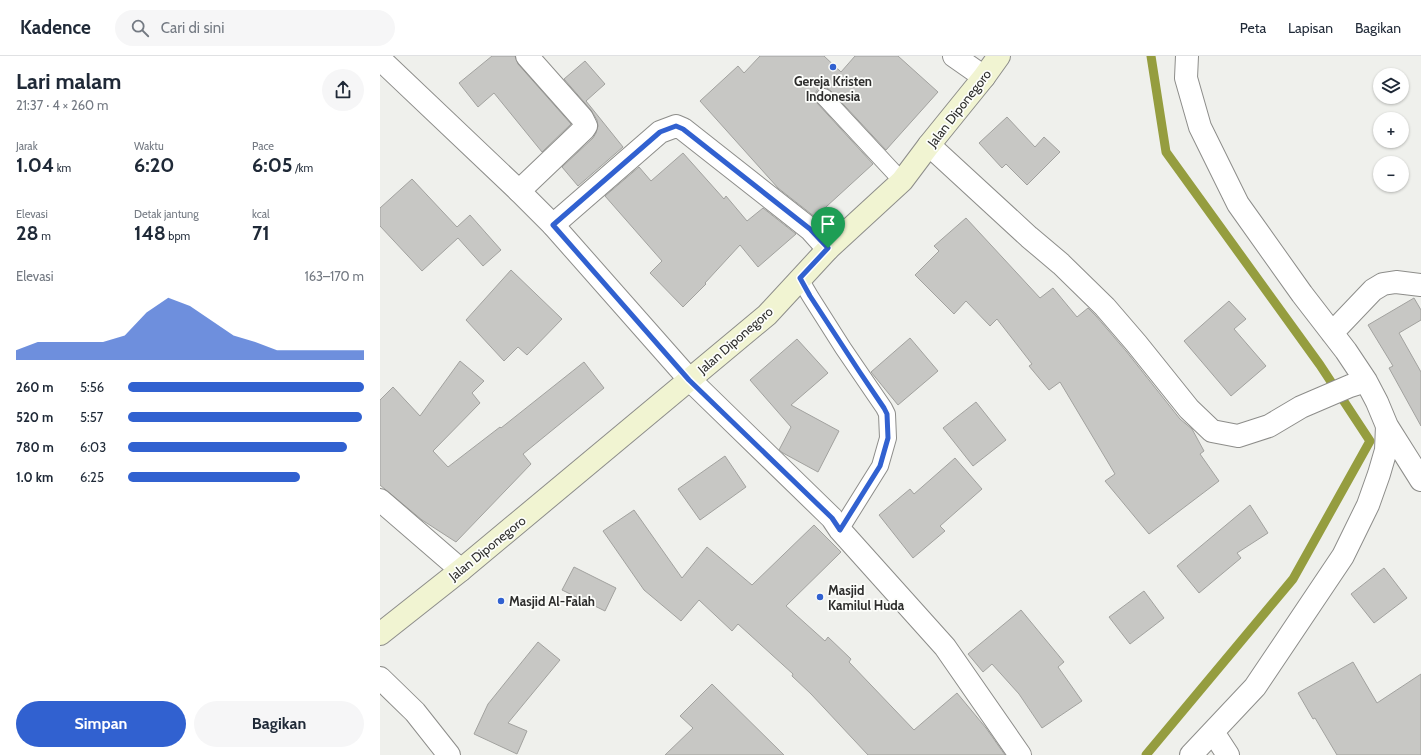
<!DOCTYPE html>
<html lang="id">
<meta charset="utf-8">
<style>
body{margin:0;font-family:Cabin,sans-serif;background:#f6f6f7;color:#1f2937;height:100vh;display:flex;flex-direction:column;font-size:15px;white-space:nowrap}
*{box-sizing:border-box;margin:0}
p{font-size:13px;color:#747a83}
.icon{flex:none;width:22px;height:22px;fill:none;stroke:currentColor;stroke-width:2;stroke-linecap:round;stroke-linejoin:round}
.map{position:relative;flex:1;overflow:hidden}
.side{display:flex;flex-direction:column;background:#fff;width:380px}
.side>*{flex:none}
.fabs{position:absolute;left:993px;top:12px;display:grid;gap:8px}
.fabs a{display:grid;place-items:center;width:36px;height:36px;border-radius:50%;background:#fff;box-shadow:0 1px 3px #0004;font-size:20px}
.pin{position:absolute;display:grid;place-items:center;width:34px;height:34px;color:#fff;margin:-41px -17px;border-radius:50% 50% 50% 0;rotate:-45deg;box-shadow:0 0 4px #0007}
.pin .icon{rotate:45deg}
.round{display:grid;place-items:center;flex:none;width:42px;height:42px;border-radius:21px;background:#f6f6f7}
.headline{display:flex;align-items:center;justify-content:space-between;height:68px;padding:0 16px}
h1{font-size:22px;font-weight:700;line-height:30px}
.figures{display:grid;grid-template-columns:repeat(3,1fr);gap:6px;height:68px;padding:4px 16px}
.figures div{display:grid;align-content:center}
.figures b{font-size:20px;font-weight:700}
.figures small{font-size:11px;font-weight:400}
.figures p{font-size:11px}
.chart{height:112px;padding:8px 16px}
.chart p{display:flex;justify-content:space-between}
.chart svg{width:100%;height:72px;margin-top:4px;fill:#3161d0;opacity:.7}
.primary-button{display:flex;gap:8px;margin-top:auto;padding:8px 16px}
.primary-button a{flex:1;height:46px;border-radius:24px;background:#3161d0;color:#fff;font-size:16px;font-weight:700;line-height:46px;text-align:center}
.primary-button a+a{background:#f6f6f7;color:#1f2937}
ul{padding:0 16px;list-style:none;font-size:13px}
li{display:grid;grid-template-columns:64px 48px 1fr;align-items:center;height:30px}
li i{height:10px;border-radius:5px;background:#3161d0}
header{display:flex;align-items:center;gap:24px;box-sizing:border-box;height:56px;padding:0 20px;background:#fff;border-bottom:1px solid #e0e1e3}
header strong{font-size:19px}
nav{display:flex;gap:22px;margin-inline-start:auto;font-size:14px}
.search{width:280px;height:36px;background:#f6f6f7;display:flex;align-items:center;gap:10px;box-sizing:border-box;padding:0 14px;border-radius:22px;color:#747a83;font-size:15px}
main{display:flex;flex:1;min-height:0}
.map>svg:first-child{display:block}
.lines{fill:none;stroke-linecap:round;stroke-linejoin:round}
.stream{stroke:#959d3f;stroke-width:9}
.building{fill:#c7c7c4;stroke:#a2a29f}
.service-casing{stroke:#8d8d8a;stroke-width:18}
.minor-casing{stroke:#8d8d8a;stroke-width:24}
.tertiary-casing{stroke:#8d8d8a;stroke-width:24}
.secondary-casing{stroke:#8d8d8a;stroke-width:24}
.service{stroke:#fff;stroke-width:16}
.minor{stroke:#fff;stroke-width:22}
.tertiary{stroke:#fff;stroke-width:22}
.secondary{stroke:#f1f4d2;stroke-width:22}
.route-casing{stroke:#fff;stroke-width:8}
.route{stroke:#3161d0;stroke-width:5}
.poi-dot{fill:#3161d0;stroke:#fcfdfa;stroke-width:1.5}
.labels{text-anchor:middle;stroke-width:3.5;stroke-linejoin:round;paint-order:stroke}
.poi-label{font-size:13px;font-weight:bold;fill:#2e2e2d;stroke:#fcfdfa;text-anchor:start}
.street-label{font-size:13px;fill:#2e2e2d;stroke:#fcfdfa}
</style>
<header>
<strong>Kadence</strong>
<div class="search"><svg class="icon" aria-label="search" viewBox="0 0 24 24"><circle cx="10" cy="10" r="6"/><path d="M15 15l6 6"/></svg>Cari di sini</div>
<nav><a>Peta</a><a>Lapisan</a><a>Bagikan</a></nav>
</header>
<main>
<section class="side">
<div class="headline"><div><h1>Lari malam</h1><p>21:37 · 4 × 260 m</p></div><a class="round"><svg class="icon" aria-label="share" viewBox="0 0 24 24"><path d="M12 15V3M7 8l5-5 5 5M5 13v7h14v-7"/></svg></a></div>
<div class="figures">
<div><p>Jarak</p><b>1.04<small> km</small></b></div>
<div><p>Waktu</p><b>6:20</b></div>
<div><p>Pace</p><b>6:05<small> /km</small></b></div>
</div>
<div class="figures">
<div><p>Elevasi</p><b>28<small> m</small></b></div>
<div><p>Detak jantung</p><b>148<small> bpm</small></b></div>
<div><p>kcal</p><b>71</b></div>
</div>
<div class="chart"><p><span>Elevasi</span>163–170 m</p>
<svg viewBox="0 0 160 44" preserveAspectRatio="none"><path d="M0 44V38L10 33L20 33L30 33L40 33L50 29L60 15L70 6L80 11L90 20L100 29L110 33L120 38L130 38L140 38L150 38L160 38V44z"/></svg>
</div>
<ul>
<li><b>260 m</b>5:56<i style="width:100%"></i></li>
<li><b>520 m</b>5:57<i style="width:99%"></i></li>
<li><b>780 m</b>6:03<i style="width:93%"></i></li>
<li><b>1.0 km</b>6:25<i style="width:73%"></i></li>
</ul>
<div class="primary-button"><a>Simpan</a><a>Bagikan</a></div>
</section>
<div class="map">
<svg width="1041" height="699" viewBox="0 0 1041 699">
<rect width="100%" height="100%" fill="#eff0ec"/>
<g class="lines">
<!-- stream -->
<path class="stream" d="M 766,699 L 913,523 L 990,385 L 940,309 L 786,96 L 771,0"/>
</g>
<!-- building -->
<path class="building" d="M 112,0 L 135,0 L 138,8 L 191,68 L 162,96 L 114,37 L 98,51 L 79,27 Z
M 380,0 L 444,0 L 461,16 L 475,0 L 518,0 L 558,36 L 506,94 L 451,35 L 447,32 L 442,32 L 437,34 L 435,38 L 435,43 L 437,47 L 493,108 L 435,161 L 398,132 L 320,45 L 358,10 L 364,17 Z
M 205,5 L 225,28 L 206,45 L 243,91 L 198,130 L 182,111 L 213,82 L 216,77 L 218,70 L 217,64 L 211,54 L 184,23 Z
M 627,61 L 655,91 L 664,81 L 680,96 L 647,129 L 626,108 L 622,112 L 599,87 Z
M 303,97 L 344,143 L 346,140 L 367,165 L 383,152 L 416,178 L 378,211 L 360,189 L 325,227 L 326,228 L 303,251 L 270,217 L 282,205 L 225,140 L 259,111 L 271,125 Z
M 32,123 L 77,171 L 90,159 L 121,194 L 103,210 L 78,182 L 42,215 L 0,170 L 0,152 Z
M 586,162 L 660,242 L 673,232 L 697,261 L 708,252 L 716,260 L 746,295 L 800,363 L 812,373 L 824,395 L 820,398 L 839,425 L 769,478 L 725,425 L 735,418 L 680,326 L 669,334 L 649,310 L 652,308 L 617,263 L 610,270 L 586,245 L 574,258 L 535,219 L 559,195 L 554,190 Z
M 131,214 L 182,263 L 147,299 L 138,291 L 124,305 L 86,264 Z
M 1034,242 L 1041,254 L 1041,264 L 1019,277 L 1041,316 L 1041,370 L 1009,312 L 1013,310 L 988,269 Z
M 849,245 L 866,263 L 854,273 L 886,310 L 851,340 L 804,285 Z
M 530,282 L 558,315 L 518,349 L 491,316 Z
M 417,283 L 448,317 L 411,349 L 459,375 L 438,416 L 403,397 L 399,394 L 411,371 L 370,324 Z
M 80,305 L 104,325 L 92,337 L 100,347 L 53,395 L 68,411 L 120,371 L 121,372 L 204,306 L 224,332 L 143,398 L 151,408 L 76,486 L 42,464 L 0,429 L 0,344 L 13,331 L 40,360 Z
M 596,346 L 626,384 L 593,410 L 563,372 Z
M 345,400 L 366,431 L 320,464 L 298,433 Z
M 575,402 L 602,433 L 560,470 L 565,475 L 533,502 L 499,459 L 530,433 L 534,438 Z
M 870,449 L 888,477 L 857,497 L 861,502 L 819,537 L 797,510 Z
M 254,454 L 302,522 L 327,491 L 372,529 L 434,469 L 461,496 L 406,550 L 445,585 L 448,581 L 471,603 L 469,606 L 534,674 L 577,637 L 606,672 L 625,699 L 488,699 L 431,638 L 412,620 L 413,618 L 358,568 L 352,575 L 319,544 L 301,565 L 264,534 L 223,475 Z
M 194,511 L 236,532 L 225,555 L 182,534 Z
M 1004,512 L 1027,542 L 994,567 L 971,538 Z
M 764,535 L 784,562 L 750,588 L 729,561 Z
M 641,554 L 684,606 L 678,611 L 702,645 L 662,672 L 639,638 L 612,608 L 603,616 L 588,598 Z
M 158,586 L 180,604 L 128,667 L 147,675 L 137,698 L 94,678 L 108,648 Z
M 973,606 L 997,647 L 1041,618 L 1041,699 L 957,699 L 935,662 L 933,663 L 918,637 Z
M 332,628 L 404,699 L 285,699 L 313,672 L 300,660 Z"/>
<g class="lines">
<defs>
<path id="service" d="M 444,41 L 522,125
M 420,223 L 430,240 L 463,292 L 504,352 L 507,358 L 508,382 L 500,410 L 460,474"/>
<path id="minor" d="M 574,0 L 604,21
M 807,0 L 806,22 L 820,71 L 858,148 L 922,238 L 966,295 L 986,325 L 997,346 L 1007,370 L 1006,394 L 999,418 L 988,449 L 963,500 L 875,631 L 811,699
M 549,89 L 649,181 L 681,208 L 725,251 L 756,287 L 809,353 L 832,375 L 858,380 L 889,370 L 921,351 L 970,330 L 986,325
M 139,135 L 204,73 L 206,70 L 202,62 L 147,0
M 173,169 L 280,76 L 296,70 L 303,73 L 430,173 L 448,193
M 952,277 L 993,234 L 1003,228 L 1016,226 L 1041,229
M 1007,370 L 1041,424
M 0,444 L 81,514
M 0,622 L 35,656 L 69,699
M 833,676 L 848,699"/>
<path id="tertiary" d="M 0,3 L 139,135 L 173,169 L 309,323 L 452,462 L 460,474 L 565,591 L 640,699"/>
<path id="secondary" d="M 0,578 L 81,514 L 387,259 L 448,193 L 522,125 L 549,89 L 604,21 L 619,0"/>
</defs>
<!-- service casing -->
<use href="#service" class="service-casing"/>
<!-- minor casing -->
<use href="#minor" class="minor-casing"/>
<!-- tertiary casing -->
<use href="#tertiary" class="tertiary-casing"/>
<!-- secondary casing -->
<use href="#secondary" class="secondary-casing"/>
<!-- service -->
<use href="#service" class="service"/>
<!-- minor -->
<use href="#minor" class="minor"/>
<!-- tertiary -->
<use href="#tertiary" class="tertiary"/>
<!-- secondary -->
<use href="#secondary" class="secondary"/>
</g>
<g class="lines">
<defs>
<path id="route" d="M 296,70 L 303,73 L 430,173 L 448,192 L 420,222 L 430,240 L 479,315 L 504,352 L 507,358 L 508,382 L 500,410 L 460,474 L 452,462 L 309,324 L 173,169 L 280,76 Z"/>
</defs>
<!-- route casing -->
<use href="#route" class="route-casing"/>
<!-- route -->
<use href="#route" class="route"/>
</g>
<!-- markers -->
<g class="poi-dot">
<circle cx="453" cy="11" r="4"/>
<circle cx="440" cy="541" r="4"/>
<circle cx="121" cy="545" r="4"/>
</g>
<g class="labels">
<!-- poi labels -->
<g class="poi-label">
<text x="453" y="30" text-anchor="middle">Gereja Kristen<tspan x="453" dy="15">Indonesia</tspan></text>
<text x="448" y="539">Masjid<tspan x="448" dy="15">Kamilul Huda</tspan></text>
<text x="129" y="550">Masjid Al-Falah</text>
</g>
<!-- street labels -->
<g class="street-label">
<text transform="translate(579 52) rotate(-52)" y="5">Jalan Diponegoro</text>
<text transform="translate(355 284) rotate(-41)" y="5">Jalan Diponegoro</text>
<text transform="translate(107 492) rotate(-39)" y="5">Jalan Diponegoro</text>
</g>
</g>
</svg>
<div class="fabs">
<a><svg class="icon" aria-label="layers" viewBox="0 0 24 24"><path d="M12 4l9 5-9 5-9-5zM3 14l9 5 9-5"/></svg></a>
<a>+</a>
<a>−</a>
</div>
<div class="pin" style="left:448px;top:192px;background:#1e9e55"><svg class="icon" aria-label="arrive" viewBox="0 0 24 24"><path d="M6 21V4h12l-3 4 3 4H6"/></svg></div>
</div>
</main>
